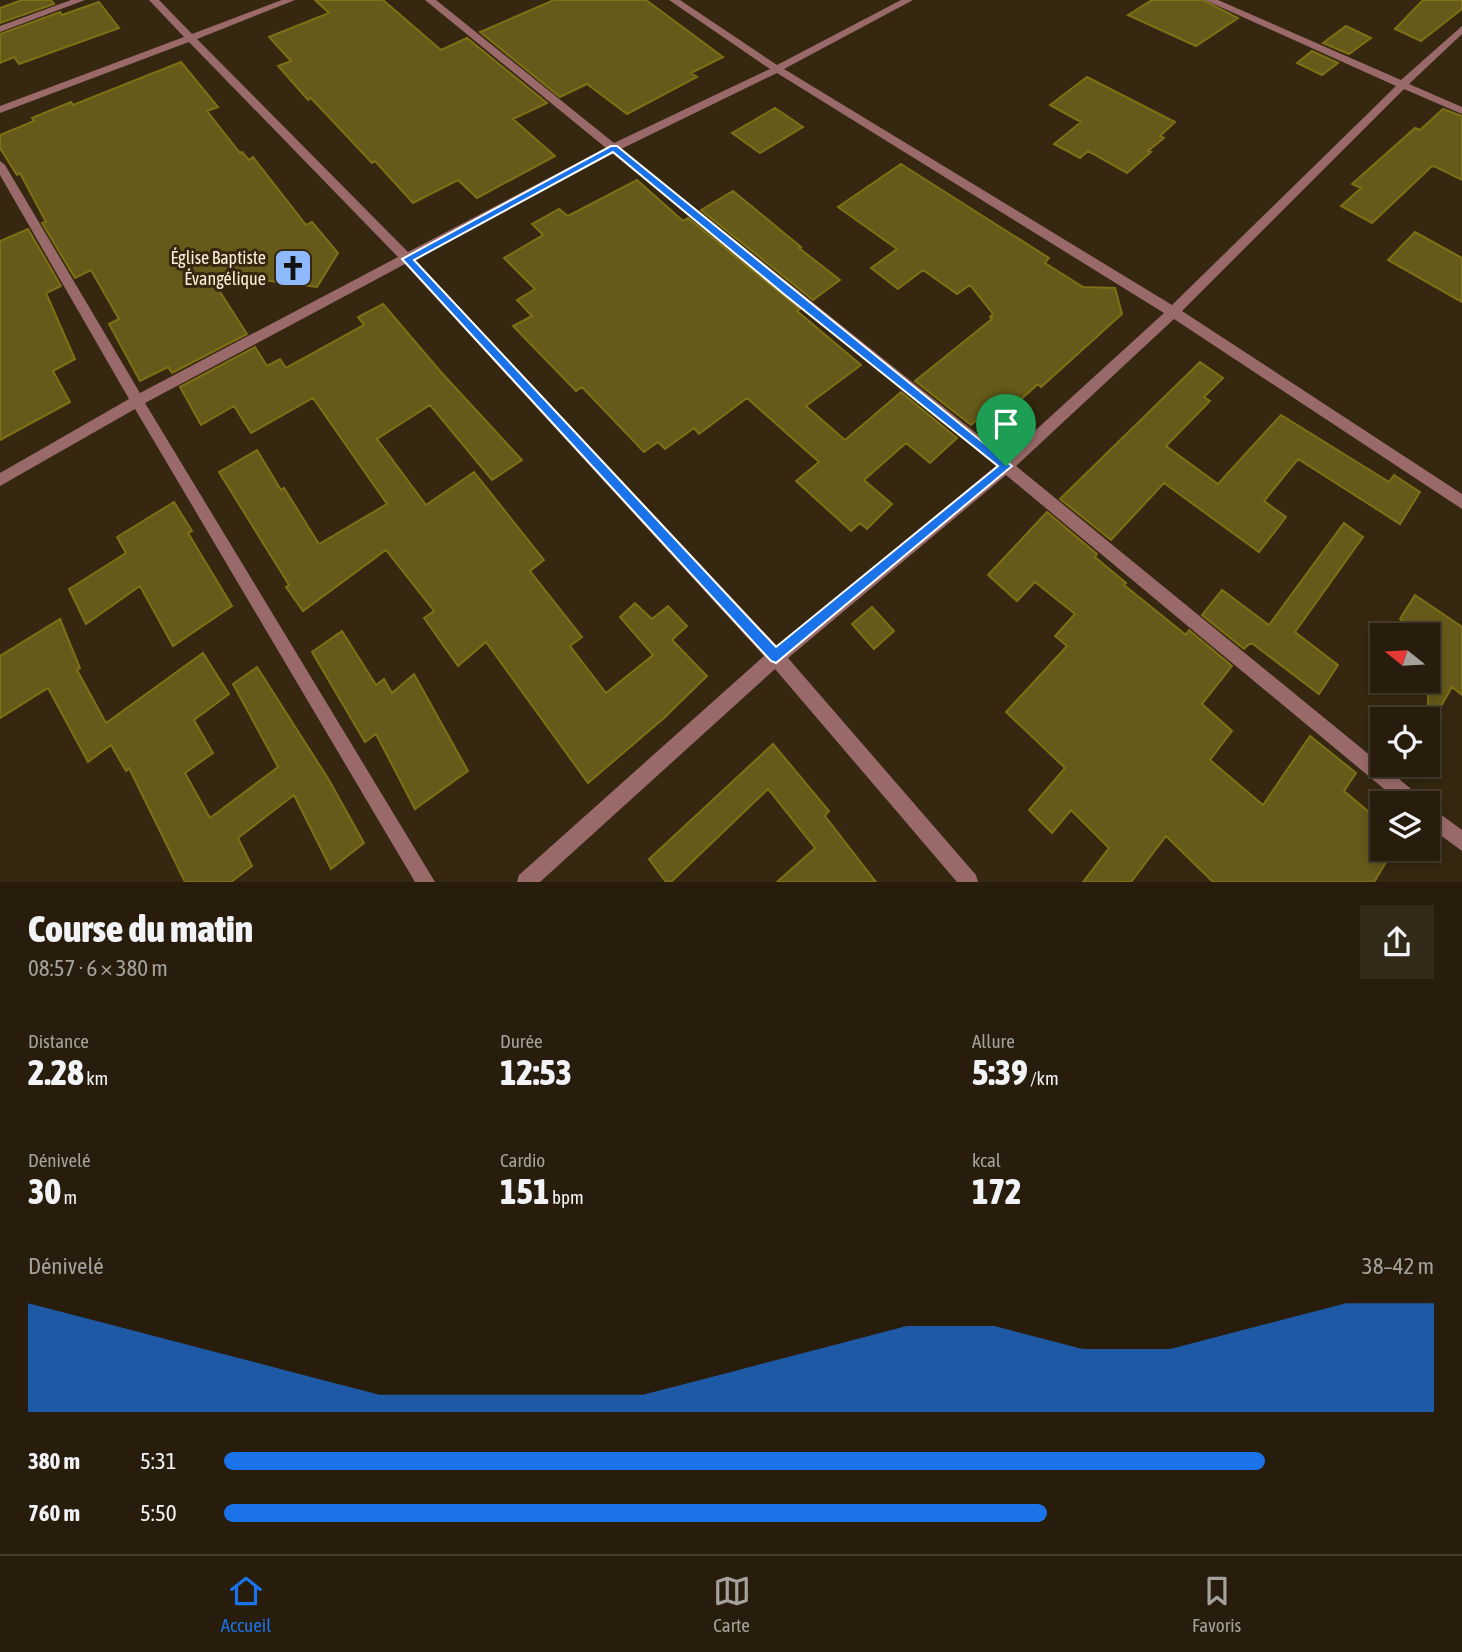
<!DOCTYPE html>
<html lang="fr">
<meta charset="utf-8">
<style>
body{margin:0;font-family:"Asap Condensed",sans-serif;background:#342a1a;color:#f1f3f6;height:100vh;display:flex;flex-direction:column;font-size:26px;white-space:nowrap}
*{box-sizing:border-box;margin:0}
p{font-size:23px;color:#a5a29d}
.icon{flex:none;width:38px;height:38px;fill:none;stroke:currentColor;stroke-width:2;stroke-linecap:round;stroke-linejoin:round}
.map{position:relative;height:882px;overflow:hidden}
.panel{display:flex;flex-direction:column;background:#281d0c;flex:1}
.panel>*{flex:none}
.needle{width:46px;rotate:288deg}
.controls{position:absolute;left:1370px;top:623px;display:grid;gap:14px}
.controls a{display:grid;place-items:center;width:70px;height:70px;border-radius:0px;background:#281d0c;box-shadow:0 4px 10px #0003,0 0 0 2px #443b2d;font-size:35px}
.pin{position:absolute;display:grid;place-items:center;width:60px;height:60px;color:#fff;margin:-72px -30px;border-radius:50% 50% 50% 0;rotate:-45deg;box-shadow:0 0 7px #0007}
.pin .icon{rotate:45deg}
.round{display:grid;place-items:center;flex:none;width:74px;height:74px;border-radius:0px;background:#342a1a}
.summary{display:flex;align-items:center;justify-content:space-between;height:119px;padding:0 28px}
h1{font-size:38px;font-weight:800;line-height:52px}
.stats{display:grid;grid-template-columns:repeat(3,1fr);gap:10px;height:119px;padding:7px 28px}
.stats div{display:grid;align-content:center}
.stats b{font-size:35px;font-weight:800}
.stats small{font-size:19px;font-weight:400}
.stats p{font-size:19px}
.chart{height:196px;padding:14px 28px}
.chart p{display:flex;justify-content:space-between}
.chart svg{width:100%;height:126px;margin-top:7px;fill:#1a73e8;opacity:.7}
ul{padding:0 28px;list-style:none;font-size:23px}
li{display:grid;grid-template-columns:112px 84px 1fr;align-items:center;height:52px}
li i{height:18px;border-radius:9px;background:#1a73e8}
.menu{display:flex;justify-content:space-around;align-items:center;height:98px;border-top:2px solid #443b2d;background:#281d0c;font-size:19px;color:#a5a29d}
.menu a{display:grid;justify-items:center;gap:4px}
.menu .active{color:#1a73e8}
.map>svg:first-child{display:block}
.building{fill:#655a19;stroke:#7e7015;stroke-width:2}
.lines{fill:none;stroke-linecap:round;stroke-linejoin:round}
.minor{fill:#9a6a6a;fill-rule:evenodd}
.route{fill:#1a73e8;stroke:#fff;stroke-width:2;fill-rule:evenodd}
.labels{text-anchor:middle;stroke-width:6;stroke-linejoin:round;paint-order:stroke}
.poi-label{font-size:18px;fill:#fcefd9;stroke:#352710;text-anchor:end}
</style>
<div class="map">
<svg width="1462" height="882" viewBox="0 0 1462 882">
<rect width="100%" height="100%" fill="#352710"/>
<!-- building -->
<path class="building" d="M 22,0 L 51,0 L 54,4 L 0,23 L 0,8 Z
M 315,0 L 383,0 L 441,50 L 467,38 L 547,103 L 513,119 L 555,156 L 477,198 L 458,180 L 413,203 L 375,161 L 372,163 L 311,98 L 308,100 L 278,66 L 291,61 L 269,37 L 329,13 Z
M 554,0 L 646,0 L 723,57 L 691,73 L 697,77 L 627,114 L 587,84 L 560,97 L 480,32 Z
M 1152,0 L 1203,0 L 1238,18 L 1196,46 L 1128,15 Z
M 1423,0 L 1462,0 L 1462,9 L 1421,41 L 1395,29 Z
M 99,2 L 119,28 L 19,64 L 14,57 L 0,63 L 0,34 L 60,12 L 62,15 Z
M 1346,26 L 1371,38 L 1349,54 L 1323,43 Z
M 1312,51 L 1338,63 L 1322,75 L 1297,63 Z
M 181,62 L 218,107 L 207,111 L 240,153 L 242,152 L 249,160 L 253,157 L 306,225 L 312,222 L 338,253 L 317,287 L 208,273 L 247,334 L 172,373 L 168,367 L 140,381 L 109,324 L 119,319 L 91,270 L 75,278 L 42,223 L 46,222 L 20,173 L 17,175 L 0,148 L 0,135 L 34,121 L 32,118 L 71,102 L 73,105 Z
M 1087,77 L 1175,122 L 1160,136 L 1164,138 L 1148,151 L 1151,152 L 1127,173 L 1088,151 L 1080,158 L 1054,144 L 1081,122 L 1050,105 Z
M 775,108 L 803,127 L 760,153 L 732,133 Z
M 1443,109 L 1462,116 L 1462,180 L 1434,166 L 1431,167 L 1372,223 L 1341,206 L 1361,188 L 1352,184 L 1415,128 L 1420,130 Z
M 901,164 L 1049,258 L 1045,263 L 1083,287 L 1115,288 L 1122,314 L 1041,387 L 1038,384 L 991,426 L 980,417 L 971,425 L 915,381 L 992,319 L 990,317 L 993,314 L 970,285 L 957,294 L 923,270 L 898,289 L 871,268 L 897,249 L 838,207 Z
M 637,180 L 683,221 L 688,218 L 800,309 L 797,311 L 861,365 L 806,406 L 845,440 L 901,392 L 957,438 L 930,463 L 906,443 L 864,480 L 892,504 L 867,529 L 860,523 L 851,531 L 796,481 L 819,462 L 747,398 L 699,434 L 694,428 L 665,449 L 658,442 L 644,452 L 582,387 L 576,391 L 513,326 L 532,316 L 517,300 L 535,289 L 504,258 L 543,235 L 532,224 L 559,209 L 568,216 Z
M 733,191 L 801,247 L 799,248 L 840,280 L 813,300 L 701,210 Z
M 28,229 L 61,286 L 46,293 L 75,359 L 53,371 L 70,402 L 0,440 L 0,241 Z
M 1415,232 L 1462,258 L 1462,302 L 1388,260 Z
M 383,304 L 440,371 L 522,460 L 492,480 L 430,405 L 377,439 L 426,505 L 474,472 L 544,560 L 530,571 L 582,637 L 570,646 L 606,693 L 653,655 L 620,617 L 635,603 L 652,619 L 668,606 L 687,626 L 672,640 L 707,676 L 664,718 L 588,783 L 486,642 L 458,666 L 424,618 L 434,611 L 386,550 L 303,611 L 286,587 L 289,585 L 219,472 L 257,450 L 281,490 L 284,488 L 319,544 L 387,504 L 313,398 L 251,433 L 234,406 L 201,425 L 180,387 L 255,347 L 267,366 L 280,359 L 286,368 L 364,325 L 358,317 Z
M 1200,362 L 1223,378 L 1204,397 L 1210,401 L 1166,446 L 1218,484 L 1281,415 L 1389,482 L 1394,475 L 1420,492 L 1400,524 L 1298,459 L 1264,501 L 1286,517 L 1259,552 L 1164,483 L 1111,540 L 1060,499 Z
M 174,502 L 192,531 L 188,533 L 232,606 L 173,646 L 140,586 L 86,624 L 69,589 L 126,553 L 117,537 Z
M 1047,512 L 1097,554 L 1095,557 L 1126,583 L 1124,585 L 1186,635 L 1189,630 L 1232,666 L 1202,704 L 1232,731 L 1210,760 L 1263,805 L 1310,736 L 1356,773 L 1344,791 L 1382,823 L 1382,849 L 1394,849 L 1374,882 L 1213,882 L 1166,836 L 1131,882 L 1083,882 L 1109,848 L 1071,810 L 1052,833 L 1029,810 L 1065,768 L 1006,712 L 1067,646 L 1055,636 L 1075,614 L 1035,582 L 1017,601 L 988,575 Z
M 1344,523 L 1363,537 L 1295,632 L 1338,665 L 1319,694 L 1253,644 L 1249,644 L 1244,649 L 1202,615 L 1222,590 L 1269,625 Z
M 1415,595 L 1462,627 L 1462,695 L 1452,687 L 1428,728 L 1428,635 L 1398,635 L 1405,623 L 1400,619 Z
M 872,607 L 894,631 L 874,649 L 852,624 Z
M 60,619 L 80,668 L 77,670 L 106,723 L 203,653 L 229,694 L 194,720 L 213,753 L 185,773 L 210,818 L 278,767 L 233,684 L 257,667 L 329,780 L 364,843 L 331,869 L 294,795 L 238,838 L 252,866 L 231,882 L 185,882 L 129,768 L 126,771 L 111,745 L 88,762 L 48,688 L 0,718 L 0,656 Z
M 342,631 L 376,685 L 384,679 L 392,693 L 414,674 L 468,771 L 415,809 L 376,734 L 365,742 L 312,652 Z
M 773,744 L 829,811 L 825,816 L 876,882 L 777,882 L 815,848 L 768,789 L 671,882 L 666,882 L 649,859 Z"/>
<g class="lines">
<!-- minor -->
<path class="minor" d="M 71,0 L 85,0 L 0,32 L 0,26 Z
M 149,0 L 159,0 L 192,34 L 282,0 L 295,0 L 197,39 L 408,252 L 606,148 L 425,0 L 436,0 L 614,143 L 770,69 L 669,0 L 680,0 L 777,65 L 901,0 L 913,0 L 784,69 L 1172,305 L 1396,86 L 1205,0 L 1218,0 L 1401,80 L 1462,26 L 1462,34 L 1409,84 L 1462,107 L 1462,114 L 1404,89 L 1182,311 L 1462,494 L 1462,509 L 1174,319 L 1016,466 L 1421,797 L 1424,803 L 1401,803 L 1006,475 L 788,658 L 976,875 L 978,882 L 957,882 L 775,669 L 540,882 L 517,882 L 519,875 L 764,656 L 405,264 L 145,403 L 435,882 L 415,882 L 135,409 L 0,486 L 0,473 L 129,399 L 0,175 L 0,161 L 5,165 L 140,393 L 398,257 L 189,42 L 0,113 L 0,106 L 184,37 ZM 777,73 L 1164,313 L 1006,457 L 621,149 ZM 612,153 L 996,466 L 777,646 L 414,259 Z
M 1428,805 L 1462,830 L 1462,851 L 1428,826 Z"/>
</g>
<!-- route -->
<path class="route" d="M 611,146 L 617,146 L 1012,466 L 776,663 L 771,661 L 402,259 ZM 613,152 L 785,295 L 998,466 L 776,647 L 414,260 Z"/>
<!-- icons -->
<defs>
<symbol id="church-square" viewBox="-11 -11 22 22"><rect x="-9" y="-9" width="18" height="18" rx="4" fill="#8eb9fc" stroke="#352710"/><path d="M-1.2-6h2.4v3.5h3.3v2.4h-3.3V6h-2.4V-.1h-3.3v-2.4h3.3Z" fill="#111"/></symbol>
</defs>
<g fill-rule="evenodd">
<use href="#church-square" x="271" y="246" width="44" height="44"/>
</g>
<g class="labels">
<!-- poi labels -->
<g class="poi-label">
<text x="266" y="264">Église Baptiste<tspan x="266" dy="21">Évangélique</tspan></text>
</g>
</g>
</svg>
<div class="controls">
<a><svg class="needle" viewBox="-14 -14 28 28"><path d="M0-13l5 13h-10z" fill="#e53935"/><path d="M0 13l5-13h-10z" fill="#a5a29d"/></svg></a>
<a><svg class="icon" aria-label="locate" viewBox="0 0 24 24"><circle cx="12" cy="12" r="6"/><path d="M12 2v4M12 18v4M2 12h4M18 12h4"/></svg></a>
<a><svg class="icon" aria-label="layers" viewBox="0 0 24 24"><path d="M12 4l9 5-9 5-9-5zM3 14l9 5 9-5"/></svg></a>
</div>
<div class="pin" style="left:1006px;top:466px;background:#1e9e55"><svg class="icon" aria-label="arrive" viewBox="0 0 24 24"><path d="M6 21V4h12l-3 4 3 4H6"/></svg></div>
</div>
<section class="panel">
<div class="summary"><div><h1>Course du matin</h1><p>08:57 · 6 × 380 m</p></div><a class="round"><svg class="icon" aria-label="share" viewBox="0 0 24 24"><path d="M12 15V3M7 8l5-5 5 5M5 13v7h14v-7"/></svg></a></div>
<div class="stats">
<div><p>Distance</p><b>2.28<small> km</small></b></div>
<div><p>Durée</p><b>12:53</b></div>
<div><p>Allure</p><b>5:39<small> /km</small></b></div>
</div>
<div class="stats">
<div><p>Dénivelé</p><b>30<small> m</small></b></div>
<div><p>Cardio</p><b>151<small> bpm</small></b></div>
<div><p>kcal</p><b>172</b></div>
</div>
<div class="chart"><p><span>Dénivelé</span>38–42 m</p>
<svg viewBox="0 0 160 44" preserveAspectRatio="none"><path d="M0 44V6L10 14L20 22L30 30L40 38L50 38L60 38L70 38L80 30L90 22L100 14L110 14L120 22L130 22L140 14L150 6L160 6V44z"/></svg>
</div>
<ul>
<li><b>380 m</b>5:31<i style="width:86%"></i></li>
<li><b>760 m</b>5:50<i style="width:68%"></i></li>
</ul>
</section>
<nav class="menu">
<a class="active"><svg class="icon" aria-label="home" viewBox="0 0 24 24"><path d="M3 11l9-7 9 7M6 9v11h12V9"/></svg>Accueil</a>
<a><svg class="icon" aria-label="map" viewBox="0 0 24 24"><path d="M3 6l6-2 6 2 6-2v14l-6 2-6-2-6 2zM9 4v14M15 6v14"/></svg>Carte</a>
<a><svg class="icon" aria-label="saved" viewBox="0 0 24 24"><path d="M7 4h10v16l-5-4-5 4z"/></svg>Favoris</a>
</nav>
